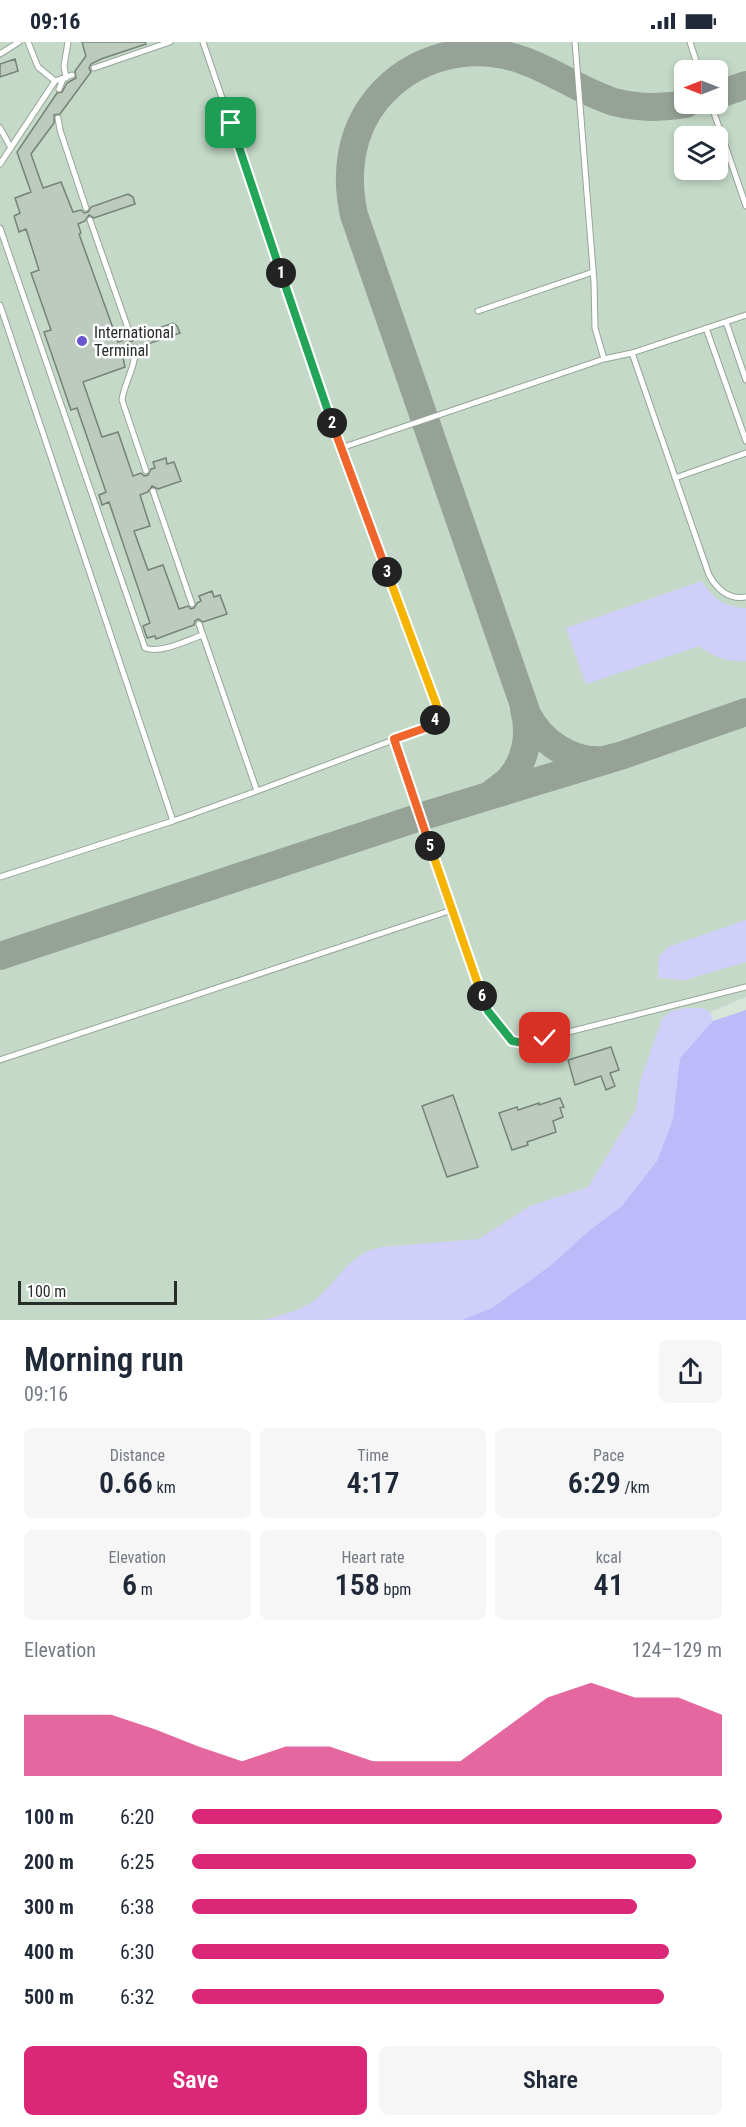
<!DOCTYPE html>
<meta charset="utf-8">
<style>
body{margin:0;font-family:"Roboto Condensed",sans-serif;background:#f6f6f7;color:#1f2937;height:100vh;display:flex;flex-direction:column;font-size:22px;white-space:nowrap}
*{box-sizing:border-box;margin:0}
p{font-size:20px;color:#747a83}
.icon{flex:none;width:33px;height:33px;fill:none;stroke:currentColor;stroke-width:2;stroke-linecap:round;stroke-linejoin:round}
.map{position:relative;height:1278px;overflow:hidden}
.drawer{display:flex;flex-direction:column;background:#fff;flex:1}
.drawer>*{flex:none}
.needle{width:39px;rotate:270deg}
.fabs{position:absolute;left:674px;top:18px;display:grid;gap:12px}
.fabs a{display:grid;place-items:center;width:54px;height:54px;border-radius:9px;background:#fff;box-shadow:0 3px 9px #0003;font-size:30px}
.scale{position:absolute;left:18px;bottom:15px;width:159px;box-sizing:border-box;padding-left:6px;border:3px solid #262c27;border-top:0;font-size:16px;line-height:21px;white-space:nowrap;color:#262c27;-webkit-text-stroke:4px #fff;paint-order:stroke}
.pin{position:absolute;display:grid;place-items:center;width:51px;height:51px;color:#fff;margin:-26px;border-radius:12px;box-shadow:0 3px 9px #0006}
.km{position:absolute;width:30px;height:30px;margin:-15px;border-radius:50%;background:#222;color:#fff;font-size:16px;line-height:30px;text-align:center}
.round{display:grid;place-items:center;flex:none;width:63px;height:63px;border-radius:9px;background:#f6f6f7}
.headline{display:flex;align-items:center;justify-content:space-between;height:102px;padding:0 24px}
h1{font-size:33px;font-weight:600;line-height:45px}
.figures{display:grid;grid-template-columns:repeat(3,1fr);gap:9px;height:102px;padding:6px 24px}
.figures div{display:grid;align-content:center;border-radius:9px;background:#f6f6f7;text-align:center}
.figures b{font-size:30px;font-weight:600}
.figures small{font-size:16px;font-weight:400}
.figures p{font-size:16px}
.chart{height:168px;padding:12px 24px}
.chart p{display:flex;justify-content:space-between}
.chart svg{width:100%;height:108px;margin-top:6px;fill:#db2777;opacity:.7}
.button{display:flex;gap:12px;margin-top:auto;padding:12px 24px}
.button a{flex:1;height:69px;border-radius:9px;background:#db2777;color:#fff;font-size:24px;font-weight:600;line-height:69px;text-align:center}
.button a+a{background:#f6f6f7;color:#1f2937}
ul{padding:0 24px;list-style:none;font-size:20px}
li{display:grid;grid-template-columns:96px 72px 1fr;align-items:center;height:45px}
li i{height:15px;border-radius:8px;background:#db2777}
.status{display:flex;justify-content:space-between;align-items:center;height:42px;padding:0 30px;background:#fff;direction:ltr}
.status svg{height:16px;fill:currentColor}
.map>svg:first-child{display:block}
.built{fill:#c4d9c7;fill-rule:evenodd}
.green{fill:#d0cffa}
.water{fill:#bcbaf9}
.pier{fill:#d7e6d9}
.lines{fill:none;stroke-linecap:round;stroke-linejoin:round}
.taxiway{stroke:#96a298;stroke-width:28}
.building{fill:#bccbbe;stroke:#768378;stroke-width:1.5}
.service-casing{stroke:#97a599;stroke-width:7}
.service{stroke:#fff;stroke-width:5}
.split-1-casing{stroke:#fff;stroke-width:12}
.split-2-casing{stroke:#fff;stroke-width:12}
.split-3-casing{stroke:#fff;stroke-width:12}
.split-4-casing{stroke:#fff;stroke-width:12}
.split-5-casing{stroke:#fff;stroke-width:12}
.split-6-casing{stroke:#fff;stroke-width:12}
.split-7-casing{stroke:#fff;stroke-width:12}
.split-1{stroke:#22a559;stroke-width:8}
.split-2{stroke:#22a559;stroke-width:8}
.split-3{stroke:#f0652b;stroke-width:8}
.split-4{stroke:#f5b400;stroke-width:8}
.split-5{stroke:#f0652b;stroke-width:8}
.split-6{stroke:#f5b400;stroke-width:8}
.split-7{stroke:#22a559;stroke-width:8}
.poi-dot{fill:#6955ce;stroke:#fff;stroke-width:2}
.labels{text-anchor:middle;stroke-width:5;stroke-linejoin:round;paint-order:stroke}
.poi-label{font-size:16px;fill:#262c27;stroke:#fff;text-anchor:start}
</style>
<div class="status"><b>09:16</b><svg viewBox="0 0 49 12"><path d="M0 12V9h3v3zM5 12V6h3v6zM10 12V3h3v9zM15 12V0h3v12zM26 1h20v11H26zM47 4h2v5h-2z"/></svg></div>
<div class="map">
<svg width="746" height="1278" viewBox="0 0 746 1278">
<rect width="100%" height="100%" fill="#d7e6d9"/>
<!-- built -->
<path class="built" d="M 0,0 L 746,0 L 746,955 L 729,961 L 673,1078 L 462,1278 L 0,1278 ZM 684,28 L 717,28 L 717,62 L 684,62 ZM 684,94 L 717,94 L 717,128 L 684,128 Z"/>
<!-- green -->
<path class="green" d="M 702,539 C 712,557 726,565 746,566 L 746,619 C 727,620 713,615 699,604 L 586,642 L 566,586 Z
M 746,878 L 746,920 L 685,938 L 658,936 L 659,915 L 668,905 Z
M 746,955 L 746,1278 L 264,1278 C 281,1273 303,1268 316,1257 C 341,1236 347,1213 381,1205 L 479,1197 L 530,1164 L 588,1145 L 636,1067 L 640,1040 L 662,977 L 671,969 L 685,966 L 702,966 L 710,970 Z"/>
<!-- water -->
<path class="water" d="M 746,955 L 746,1278 L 462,1278 L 492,1266 L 550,1224 L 590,1188 L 621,1165 L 657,1119 L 673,1078 L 680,1016 L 713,979 L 710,970 Z"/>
<!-- pier -->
<path class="pier" d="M 746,955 L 746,968 L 713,979 L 710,970 Z"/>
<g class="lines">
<!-- taxiway -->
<path class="taxiway" d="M 717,53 L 746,43
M 623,713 C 617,714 610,717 604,718 C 572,721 541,700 527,672 L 354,173 C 345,132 350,90 377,57 C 413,14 470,0 522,18 C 554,29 582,50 614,60 C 637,66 663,66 686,62
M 491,752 C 496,748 502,744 507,740 C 526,721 531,692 524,667
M 0,914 L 420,775 L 623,713 L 746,670"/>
</g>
<!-- building -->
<path class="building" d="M 82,0 L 145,0 L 146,2 L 101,17 L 91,22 L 89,26 L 91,30 L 60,72 L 54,73 L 54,81 L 31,112 L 43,146 L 61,140 L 73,170 L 81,168 L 84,171 L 88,170 L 91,165 L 128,152 L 133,155 L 135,162 L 94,176 L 89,173 L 85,179 L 78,182 L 81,191 L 79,192 L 118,300 L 127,297 L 130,300 L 133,299 L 136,294 L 173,281 L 177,284 L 180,291 L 139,305 L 133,303 L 130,308 L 122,311 L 125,325 L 83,340 L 102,395 L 118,390 L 133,434 L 141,431 L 144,434 L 148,433 L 151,427 L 155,426 L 153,420 L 166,416 L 167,422 L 174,420 L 181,439 L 158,447 L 152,444 L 148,450 L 140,453 L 150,484 L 134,489 L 148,528 L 163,523 L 179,567 L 188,564 L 191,567 L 194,566 L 197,561 L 201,559 L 199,554 L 212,549 L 214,555 L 220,553 L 227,572 L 203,580 L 198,577 L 195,579 L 194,583 L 156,597 L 155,594 L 147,596 L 143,584 L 150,581 L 109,460 L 102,463 L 99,453 L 106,450 L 77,366 L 71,368 L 44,290 L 51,288 L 31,231 L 39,228 L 26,187 L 19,190 L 14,174 L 20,171 L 15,156 L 31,150 L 17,110 L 57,51 L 62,50 L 67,41 L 76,36 L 75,29 L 86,14 Z
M 15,17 L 18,29 L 0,35 L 0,22 Z
M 611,1005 L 619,1028 L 610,1031 L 615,1044 L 606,1048 L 601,1034 L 575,1043 L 568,1018 Z
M 453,1053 L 478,1125 L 447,1135 L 422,1064 Z
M 560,1056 L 564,1065 L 560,1066 L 563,1075 L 553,1079 L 556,1090 L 527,1100 L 528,1103 L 512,1108 L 499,1071 L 517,1065 L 518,1068 L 539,1061 L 539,1063 Z"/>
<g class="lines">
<defs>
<path id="service" d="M 28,0 L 38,25 L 55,39
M 575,0 L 594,240 L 595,286 L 604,317
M 690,0 L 699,28
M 0,12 L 19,0
M 94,26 L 170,0
M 66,36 L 64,24 L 68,0
M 59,47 L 63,37
M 711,62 L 746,164
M 58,76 L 60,88 L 86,166
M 0,86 L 11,106
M 0,122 L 55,39 L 72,33
M 90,178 L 131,295
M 0,186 L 145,606 C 162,612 187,598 203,593
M 0,263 L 173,779 L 257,749
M 478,269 L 593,230
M 726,280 L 746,338
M 706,286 L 746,399
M 135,307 C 136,325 124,341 122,358 L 146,429
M 632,311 L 709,533 C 717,547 729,558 746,555
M 341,406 L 604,317 L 632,311 L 746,273
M 675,436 L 746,411
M 153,449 L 192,562
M 199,582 L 257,749 L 428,685 L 435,678 L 438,667 L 341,406 L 203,0
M 395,697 L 488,969 L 512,999 L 525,1001 L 746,945
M 0,835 L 173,779
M 0,1018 L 452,868"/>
</defs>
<!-- service casing -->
<use href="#service" class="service-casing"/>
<!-- service -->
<use href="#service" class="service"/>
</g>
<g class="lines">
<defs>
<path id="split-1" d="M 231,81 L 281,231"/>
<path id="split-2" d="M 281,231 L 332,381"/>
<path id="split-3" d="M 332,381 L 387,530"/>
<path id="split-4" d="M 387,530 L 438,667 L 435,678"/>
<path id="split-5" d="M 430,804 L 394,697 L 428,685 L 435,678"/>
<path id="split-6" d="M 430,804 L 482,954"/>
<path id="split-7" d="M 482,954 L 488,969 L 512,999 L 525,1001 L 545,996"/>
</defs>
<!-- split-1 casing -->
<use href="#split-1" class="split-1-casing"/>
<!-- split-2 casing -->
<use href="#split-2" class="split-2-casing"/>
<!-- split-3 casing -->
<use href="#split-3" class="split-3-casing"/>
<!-- split-4 casing -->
<use href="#split-4" class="split-4-casing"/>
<!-- split-5 casing -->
<use href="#split-5" class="split-5-casing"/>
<!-- split-6 casing -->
<use href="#split-6" class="split-6-casing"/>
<!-- split-7 casing -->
<use href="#split-7" class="split-7-casing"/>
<!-- split-1 -->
<use href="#split-1" class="split-1"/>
<!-- split-2 -->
<use href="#split-2" class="split-2"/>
<!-- split-3 -->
<use href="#split-3" class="split-3"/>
<!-- split-4 -->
<use href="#split-4" class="split-4"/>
<!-- split-5 -->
<use href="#split-5" class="split-5"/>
<!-- split-6 -->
<use href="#split-6" class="split-6"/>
<!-- split-7 -->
<use href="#split-7" class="split-7"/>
</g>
<!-- markers -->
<circle class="poi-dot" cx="82" cy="299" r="6"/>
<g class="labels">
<!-- poi labels -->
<g class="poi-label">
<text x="94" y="296">International<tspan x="94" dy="18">Terminal</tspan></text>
</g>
</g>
</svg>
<div class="fabs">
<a><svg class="needle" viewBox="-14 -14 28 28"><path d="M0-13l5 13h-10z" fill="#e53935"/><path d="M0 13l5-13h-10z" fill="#747a83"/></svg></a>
<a><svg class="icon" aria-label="layers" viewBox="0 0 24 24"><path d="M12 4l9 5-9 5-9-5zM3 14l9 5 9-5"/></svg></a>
</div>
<div class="scale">100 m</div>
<div class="pin" style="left:231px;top:81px;background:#1e9e55"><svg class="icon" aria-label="arrive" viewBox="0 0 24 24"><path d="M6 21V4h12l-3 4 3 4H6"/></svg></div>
<div class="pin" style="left:545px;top:996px;background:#d93025"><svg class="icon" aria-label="check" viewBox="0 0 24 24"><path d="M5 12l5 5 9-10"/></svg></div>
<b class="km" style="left:281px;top:231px">1</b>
<b class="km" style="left:332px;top:381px">2</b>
<b class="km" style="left:387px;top:530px">3</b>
<b class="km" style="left:435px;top:678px">4</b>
<b class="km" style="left:430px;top:804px">5</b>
<b class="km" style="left:482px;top:954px">6</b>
</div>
<section class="drawer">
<div class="headline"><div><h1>Morning run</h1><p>09:16</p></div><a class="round"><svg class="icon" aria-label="share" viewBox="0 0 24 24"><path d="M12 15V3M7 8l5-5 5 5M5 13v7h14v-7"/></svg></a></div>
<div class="figures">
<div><p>Distance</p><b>0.66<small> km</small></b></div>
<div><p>Time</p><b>4:17</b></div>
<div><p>Pace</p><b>6:29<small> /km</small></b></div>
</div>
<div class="figures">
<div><p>Elevation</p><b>6<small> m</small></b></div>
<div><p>Heart rate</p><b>158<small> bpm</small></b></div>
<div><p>kcal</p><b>41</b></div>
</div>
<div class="chart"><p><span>Elevation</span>124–129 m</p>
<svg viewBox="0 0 160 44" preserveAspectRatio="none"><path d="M0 44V19L10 19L20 19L30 25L40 32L50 38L60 32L70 32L80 38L90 38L100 38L110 25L120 12L130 6L140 12L150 12L160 19V44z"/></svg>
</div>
<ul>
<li><b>100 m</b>6:20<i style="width:100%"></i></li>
<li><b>200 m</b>6:25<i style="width:95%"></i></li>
<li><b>300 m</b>6:38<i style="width:84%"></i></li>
<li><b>400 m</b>6:30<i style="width:90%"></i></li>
<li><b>500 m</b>6:32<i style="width:89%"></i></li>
</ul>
<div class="button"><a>Save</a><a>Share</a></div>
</section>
